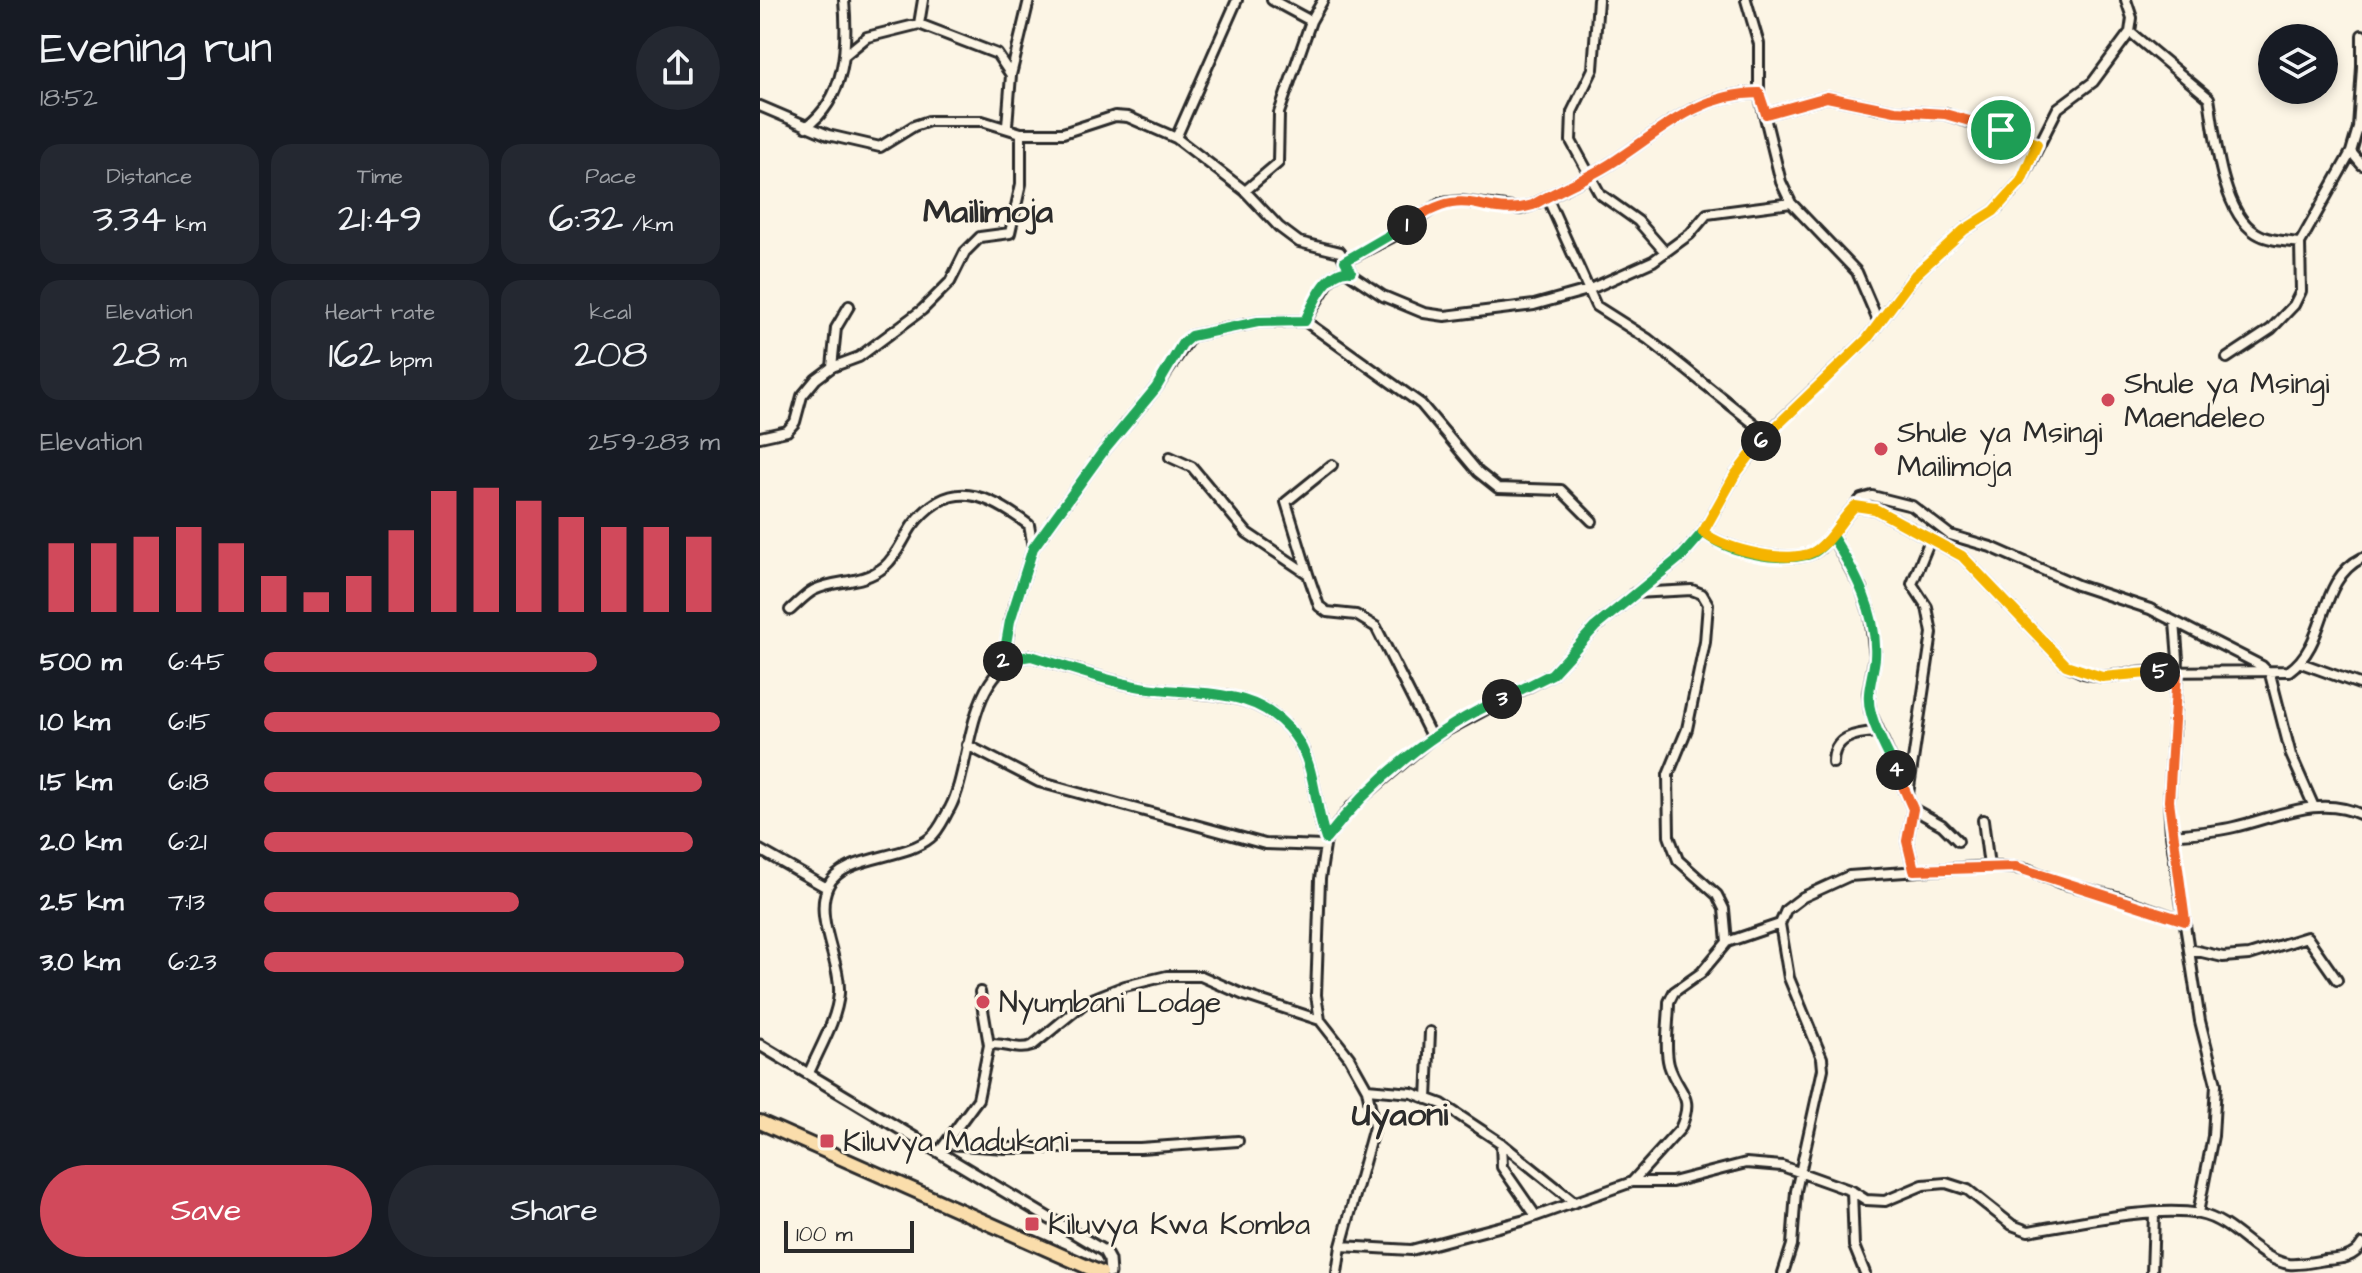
<!DOCTYPE html>
<meta charset="utf-8">
<style>
body{margin:0;font-family:"Architects Daughter",sans-serif;background:#242831;color:#f1f3f6;height:100vh;display:flex;flex-direction:column;font-size:30px;white-space:nowrap}
*{box-sizing:border-box;margin:0}
p{font-size:26px;color:#9ea1a6}
.icon{flex:none;width:44px;height:44px;fill:none;stroke:currentColor;stroke-width:2;stroke-linecap:round;stroke-linejoin:round}
.map{position:relative;flex:1;overflow:hidden}
.details{display:flex;flex-direction:column;background:#171b24;width:760px}
.details>*{flex:none}
.controls{position:absolute;left:1498px;top:24px;display:grid;gap:16px}
.controls a{display:grid;place-items:center;width:80px;height:80px;border-radius:50%;background:#171b24;box-shadow:0 4px 12px #0003;font-size:40px}
.scale{position:absolute;left:24px;bottom:20px;width:130px;box-sizing:border-box;padding-left:8px;border:4px solid #2b2b2b;border-top:0;font-size:22px;line-height:28px;white-space:nowrap;color:#2b2b2b;-webkit-text-stroke:6px #fcf5e5;paint-order:stroke}
.pin{position:absolute;display:grid;place-items:center;width:68px;height:68px;color:#fff;margin:-34px;border:4px solid #fff;border-radius:50%;box-shadow:0 2px 8px #0007}
.km{position:absolute;width:40px;height:40px;margin:-20px;border-radius:50%;background:#222;color:#fff;font-size:22px;line-height:40px;text-align:center}
.round{display:grid;place-items:center;flex:none;width:84px;height:84px;border-radius:42px;background:#242831}
.headline{display:flex;align-items:center;justify-content:space-between;height:136px;padding:0 40px}
h1{font-size:44px;font-weight:600;line-height:60px}
.figures{display:grid;grid-template-columns:repeat(3,1fr);gap:12px;height:136px;padding:8px 40px}
.figures div{display:grid;align-content:center;border-radius:20px;background:#242831;text-align:center}
.figures b{font-size:40px;font-weight:600}
.figures small{font-size:22px;font-weight:400}
.figures p{font-size:22px}
.chart{height:224px;padding:16px 40px}
.chart p{display:flex;justify-content:space-between}
.chart svg{width:100%;height:144px;margin-top:8px;stroke:#d1495b;stroke-width:6}
.cta{display:flex;gap:16px;margin-top:auto;padding:16px 40px}
.cta a{flex:1;height:92px;border-radius:48px;background:#d1495b;color:#fff;font-size:32px;font-weight:600;line-height:92px;text-align:center}
.cta a+a{background:#242831;color:#f1f3f6}
ul{padding:0 40px;list-style:none;font-size:26px}
li{display:grid;grid-template-columns:128px 96px 1fr;align-items:center;height:60px}
li i{height:20px;border-radius:10px;background:#d1495b}
main{display:flex;flex:1;min-height:0}
.map>svg:first-child{display:block}
.lines{fill:none;stroke-linecap:round;stroke-linejoin:round}
.minor-casing{stroke:#2b2b2b;stroke-width:14}
.tertiary-casing{stroke:#2b2b2b;stroke-width:15}
.trunk-casing{stroke:#2b2b2b;stroke-width:18}
.minor{stroke:#fcf5e5;stroke-width:8}
.tertiary{stroke:#fcf5e5;stroke-width:9}
.trunk{stroke:#faddab;stroke-width:12}
.split-1-casing{stroke:#fff;stroke-width:16}
.split-2-casing{stroke:#fff;stroke-width:16}
.split-3-casing{stroke:#fff;stroke-width:16}
.split-4-casing{stroke:#fff;stroke-width:16}
.split-5-casing{stroke:#fff;stroke-width:16}
.split-6-casing{stroke:#fff;stroke-width:16}
.split-7-casing{stroke:#fff;stroke-width:16}
.split-1{stroke:#f0652b;stroke-width:10}
.split-2{stroke:#22a559;stroke-width:10}
.split-3{stroke:#22a559;stroke-width:10}
.split-4{stroke:#22a559;stroke-width:10}
.split-5{stroke:#f0652b;stroke-width:10}
.split-6{stroke:#f5b400;stroke-width:10}
.split-7{stroke:#f5b400;stroke-width:10}
.poi-dot{fill:#d1495b;stroke:#fcf5e5;stroke-width:3}
.labels{text-anchor:middle;stroke-width:6;stroke-linejoin:round;paint-order:stroke}
.poi-label{font-size:30px;fill:#2b2b2b;stroke:#fcf5e5;text-anchor:start}
.quarter-label{font-size:34px;font-weight:bold;fill:#2b2b2b;stroke:#fcf5e5}
</style>
<main>
<section class="details">
<div class="headline"><div><h1>Evening run</h1><p>18:52</p></div><a class="round"><svg class="icon" aria-label="share" viewBox="0 0 24 24"><path d="M12 15V3M7 8l5-5 5 5M5 13v7h14v-7"/></svg></a></div>
<div class="figures">
<div><p>Distance</p><b>3.34<small> km</small></b></div>
<div><p>Time</p><b>21:49</b></div>
<div><p>Pace</p><b>6:32<small> /km</small></b></div>
</div>
<div class="figures">
<div><p>Elevation</p><b>28<small> m</small></b></div>
<div><p>Heart rate</p><b>162<small> bpm</small></b></div>
<div><p>kcal</p><b>208</b></div>
</div>
<div class="chart"><p><span>Elevation</span>259–283 m</p>
<svg viewBox="0 0 160 44" preserveAspectRatio="none"><path d="M5 44V23M15 44V23M25 44V21M35 44V18M45 44V23M55 44V33M65 44V38M75 44V33M85 44V19M95 44V7M105 44V6M115 44V10M125 44V15M135 44V18M145 44V18M155 44V21"/></svg>
</div>
<ul>
<li><b>500 m</b>6:45<i style="width:73%"></i></li>
<li><b>1.0 km</b>6:15<i style="width:100%"></i></li>
<li><b>1.5 km</b>6:18<i style="width:96%"></i></li>
<li><b>2.0 km</b>6:21<i style="width:94%"></i></li>
<li><b>2.5 km</b>7:13<i style="width:56%"></i></li>
<li><b>3.0 km</b>6:23<i style="width:92%"></i></li>
</ul>
<div class="cta"><a>Save</a><a>Share</a></div>
</section>
<div class="map">
<svg width="1602" height="1273" viewBox="0 0 1602 1273">
<rect width="100%" height="100%" fill="#fcf5e5"/>
<filter id="ink" filterUnits="userSpaceOnUse"><feTurbulence type="fractalNoise" baseFrequency=".0125" numOctaves="2"/><feDisplacementMap in="SourceGraphic" scale="16" xChannelSelector="R" yChannelSelector="G"/><feConvolveMatrix kernelMatrix="1 2 1 2 8 2 1 2 1" color-interpolation-filters="sRGB"/></filter>
<g filter="url(#ink)">
<g class="lines">
<defs>
<path id="minor" d="M 512,0 L 551,21
M 838,0 L 833,69 L 812,112 L 811,141 L 840,194 L 878,221 L 905,252
M 986,0 L 999,44 L 999,93 L 1021,182 L 1031,203 L 1097,272 L 1119,323
M 159,24 L 163,0
M 1370,32 L 1449,98 C 1455,134 1461,212 1496,233 C 1509,241 1526,241 1540,243
M 1602,35 L 1602,67
M 85,55 L 107,37 L 159,24 L 237,54 L 251,75 L 247,126
M 251,75 L 269,0
M 0,106 L 68,135 L 120,147 L 154,126 L 169,121 L 222,121 L 261,133 L 303,133 L 355,116 L 368,117 L 416,138 L 485,191 L 519,227 L 539,242 L 580,252 L 591,271
M 1006,114 L 1067,97 L 1135,111 L 1185,114 L 1277,144
M 46,127 C 86,98 88,46 84,0
M 416,138 L 477,0
M 1591,152 L 1602,165
M 485,191 L 518,163 L 519,113 L 551,21 L 563,0
M 787,197 L 836,306 L 888,339 L 1007,434
M 585,261 L 632,237 L 681,203 L 701,201 L 760,209 L 773,205 C 798,191 826,179 850,164 C 900,132 935,94 999,93
M 545,321 L 571,278 L 584,270 L 623,296 L 664,313 L 685,316 L 774,305 L 828,290 L 893,261 L 930,234 L 947,214 L 1031,203
M 1467,358 L 1511,329 L 1534,305 L 1541,291 L 1540,243 L 1591,152 L 1598,128 L 1602,67
M 72,367 L 76,328 L 89,306
M 0,437 L 27,431 L 35,422 L 42,396 L 56,379 L 72,367 L 99,357 L 162,310 L 190,282 L 205,252 L 220,237 L 250,233 L 261,184 L 261,133
M 410,457 L 432,467 L 487,533 L 548,574 L 559,606 L 567,612 L 596,615 L 616,627 L 672,738
M 1095,506 L 1101,499 L 1112,496 L 1152,506 L 1190,535 L 1231,547 L 1317,585 L 1390,609 L 1502,666 L 1510,674 L 1531,755 L 1554,807
M 943,532 C 963,550 1036,567 1058,550 C 1074,537 1081,519 1095,506 L 1115,509 L 1202,556 L 1306,665 L 1323,673 L 1342,677 L 1386,672 L 1529,671 C 1569,643 1557,580 1602,558
M 1072,536 L 1101,588 L 1110,615 L 1115,656 L 1108,693 L 1110,711 L 1153,809 L 1147,841 L 1154,870
M 548,574 L 526,502 L 572,465
M 30,610 C 37,604 46,594 54,590 C 77,579 101,585 124,567 C 137,556 143,539 152,526 C 190,476 227,494 269,525 L 273,547
M 1415,622 L 1418,659 L 1409,801 L 1411,835 L 1440,1021 L 1456,1084 L 1453,1136 L 1438,1213
M 1541,663 L 1602,685
M 243,666 L 250,621 L 273,548 L 342,453 L 396,388 L 431,336 L 498,322 L 545,321 L 661,404 L 718,472 L 738,488 L 801,490 L 832,521
M 207,745 L 279,782 L 355,803 L 505,844 L 564,846
M 1073,763 C 1073,737 1095,733 1117,732
M 1148,794 L 1172,633 L 1167,607 L 1152,584 L 1170,540
M 1153,809 L 1182,825 L 1198,841
M 1223,820 L 1229,866
M 1411,835 C 1432,833 1453,832 1474,827 C 1515,818 1559,794 1602,815
M 0,850 L 67,888
M 1020,924 L 1029,978 L 1062,1058 L 1063,1069 L 1036,1191 L 1032,1245 L 1023,1273
M 967,942 L 1020,924 L 1026,910 L 1043,897 L 1089,876 L 1229,866 L 1267,869 L 1301,883 L 1357,897 L 1425,921
M 1429,949 L 1463,957 L 1489,955 L 1547,937 L 1577,980
M 220,992 L 229,1045
M 49,1073 C 59,1049 77,1020 79,993 C 81,961 53,918 68,886 C 82,855 144,860 170,838 C 179,831 184,818 190,808 C 213,765 206,663 271,656 C 304,666 337,678 371,685 C 427,698 494,682 534,735 C 556,764 554,806 566,839
M 607,1089 L 652,1093 L 682,1104 L 741,1143 L 813,1201
M 667,1099 L 670,1032
M 741,1143 L 742,1167 L 776,1216
M 187,1144 L 245,1148 L 380,1148 L 478,1141
M 179,1152 L 218,1099 L 229,1045 C 243,1041 256,1052 272,1046 L 327,1001 L 365,986 L 407,976 L 441,976 L 484,995 L 560,1020
M 872,1182 L 920,1129 C 936,1094 918,1094 909,1065 C 904,1046 909,1021 909,1002 L 914,992 L 941,973 L 967,942 L 964,909 L 957,895 L 918,860 L 909,836 L 908,775 L 927,729 L 945,642 L 948,604 L 942,594 L 932,590 L 875,593
M 1092,1191 L 1094,1246 L 1105,1273
M 581,1246 L 651,1250 L 765,1220 L 872,1182 L 912,1182 L 986,1163 L 1022,1166 L 1092,1191 L 1106,1200 L 1125,1201 L 1163,1185 L 1186,1183 L 1208,1190 L 1252,1225 L 1268,1231 C 1313,1224 1395,1205 1439,1214 C 1475,1221 1496,1259 1529,1264 C 1540,1265 1554,1262 1565,1260 C 1581,1259 1594,1258 1602,1244
M 577,1273 L 581,1246 L 614,1127 L 607,1089 L 589,1057 L 560,1020 L 556,995 L 560,879 L 566,839 L 591,807 L 672,738 L 792,674 L 835,627 L 923,555 L 943,532 L 975,475 L 1007,434 L 1107,339 L 1155,275 L 1204,230 L 1234,211 L 1261,181 L 1298,108 L 1333,82 L 1370,32 L 1372,18 L 1366,0
M 1392,1273 L 1394,1214"/>
<path id="tertiary" d="M 0,1045 L 344,1251 L 349,1260 L 350,1273"/>
<path id="trunk" d="M 0,1122 L 341,1273"/>
</defs>
<!-- minor casing -->
<use href="#minor" class="minor-casing"/>
<!-- tertiary casing -->
<use href="#tertiary" class="tertiary-casing"/>
<!-- trunk casing -->
<use href="#trunk" class="trunk-casing"/>
<!-- minor -->
<use href="#minor" class="minor"/>
<!-- tertiary -->
<use href="#tertiary" class="tertiary"/>
<!-- trunk -->
<use href="#trunk" class="trunk"/>
</g>
</g>
<g class="lines" filter="url(#ink)">
<defs>
<path id="split-1" d="M 647,225 C 710,178 719,221 773,205 C 798,190 826,179 850,164 C 900,132 936,94 999,93 L 1006,114 L 1067,97 L 1135,111 L 1185,114 L 1241,130"/>
<path id="split-2" d="M 243,661 L 250,621 L 273,548 L 342,453 L 396,388 L 422,344 L 431,336 L 498,322 L 545,321 C 553,304 567,268 591,271 L 585,261 L 647,225"/>
<path id="split-3" d="M 243,661 L 243,666 L 258,658 L 271,656 C 304,666 337,678 371,685 C 427,698 494,681 534,735 C 556,764 554,806 566,839 C 610,782 675,728 742,699"/>
<path id="split-4" d="M 742,699 L 792,674 L 835,627 L 923,555 L 943,532 C 966,552 1017,562 1047,555 C 1057,553 1064,544 1072,536 C 1095,572 1118,614 1115,658 C 1113,677 1105,694 1111,713 C 1116,733 1127,751 1136,770"/>
<path id="split-5" d="M 1136,770 L 1153,809 L 1147,841 L 1154,870 L 1256,867 L 1425,921 L 1409,801 L 1417,672 L 1400,672"/>
<path id="split-6" d="M 1001,441 L 975,475 L 943,532 C 963,550 1036,567 1058,549 C 1074,537 1081,519 1095,506 L 1115,509 L 1202,556 L 1306,665 L 1342,677 L 1400,672"/>
<path id="split-7" d="M 1001,441 L 1107,339 L 1155,275 L 1204,230 L 1234,211 L 1261,181 L 1277,144 L 1241,130"/>
</defs>
<!-- split-1 casing -->
<use href="#split-1" class="split-1-casing"/>
<!-- split-2 casing -->
<use href="#split-2" class="split-2-casing"/>
<!-- split-3 casing -->
<use href="#split-3" class="split-3-casing"/>
<!-- split-4 casing -->
<use href="#split-4" class="split-4-casing"/>
<!-- split-5 casing -->
<use href="#split-5" class="split-5-casing"/>
<!-- split-6 casing -->
<use href="#split-6" class="split-6-casing"/>
<!-- split-7 casing -->
<use href="#split-7" class="split-7-casing"/>
<!-- split-1 -->
<use href="#split-1" class="split-1"/>
<!-- split-2 -->
<use href="#split-2" class="split-2"/>
<!-- split-3 -->
<use href="#split-3" class="split-3"/>
<!-- split-4 -->
<use href="#split-4" class="split-4"/>
<!-- split-5 -->
<use href="#split-5" class="split-5"/>
<!-- split-6 -->
<use href="#split-6" class="split-6"/>
<!-- split-7 -->
<use href="#split-7" class="split-7"/>
</g>
<!-- markers -->
<g class="poi-dot">
<circle cx="1348" cy="400" r="8"/>
<circle cx="1121" cy="449" r="8"/>
<circle cx="223" cy="1002" r="8"/>
<rect x="59" y="1133" width="16" height="16" rx="4"/>
<rect x="264" y="1216" width="16" height="16" rx="4"/>
</g>
<g class="labels">
<!-- poi labels -->
<g class="poi-label">
<text x="1364" y="393">Shule ya Msingi<tspan x="1364" dy="34">Maendeleo</tspan></text>
<text x="1137" y="442">Shule ya Msingi<tspan x="1137" dy="34">Mailimoja</tspan></text>
<text x="239" y="1012">Nyumbani Lodge</text>
<text x="83" y="1151">Kiluvya Madukani</text>
<text x="288" y="1234">Kiluvya Kwa Komba</text>
</g>
<!-- quarter labels -->
<g class="quarter-label">
<text x="228" y="222">Mailimoja</text>
<text x="640" y="1125">Uyaoni</text>
</g>
</g>
</svg>
<div class="controls">
<a><svg class="icon" aria-label="layers" viewBox="0 0 24 24"><path d="M12 4l9 5-9 5-9-5zM3 14l9 5 9-5"/></svg></a>
</div>
<div class="scale">100 m</div>
<div class="pin" style="left:1241px;top:130px;background:#1e9e55"><svg class="icon" aria-label="arrive" viewBox="0 0 24 24"><path d="M6 21V4h12l-3 4 3 4H6"/></svg></div>
<b class="km" style="left:647px;top:225px">1</b>
<b class="km" style="left:243px;top:661px">2</b>
<b class="km" style="left:742px;top:699px">3</b>
<b class="km" style="left:1136px;top:770px">4</b>
<b class="km" style="left:1400px;top:672px">5</b>
<b class="km" style="left:1001px;top:441px">6</b>
</div>
</main>
